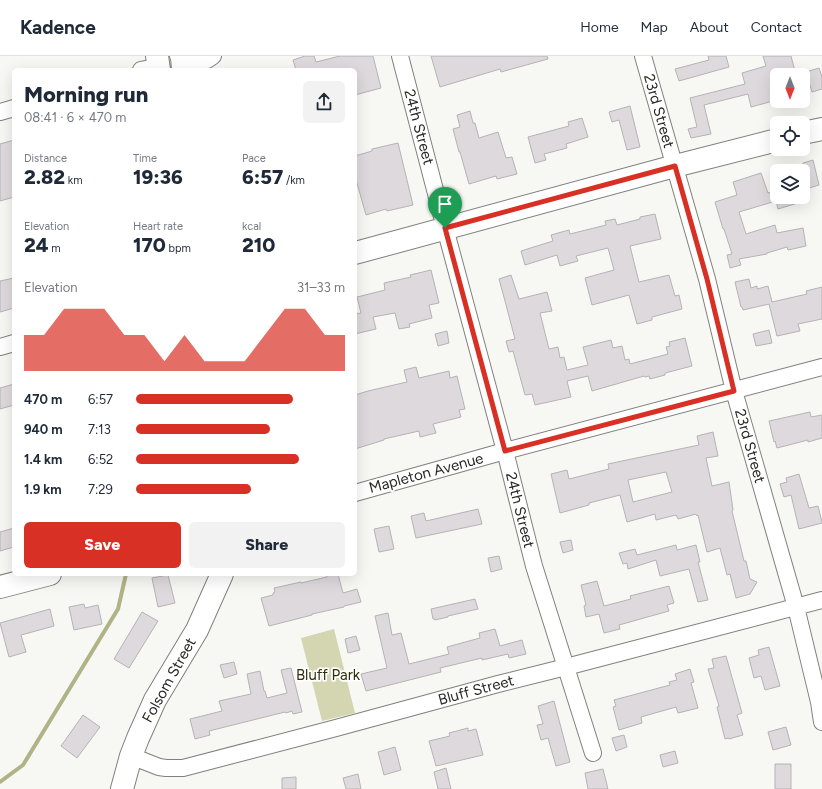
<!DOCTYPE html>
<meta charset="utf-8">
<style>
body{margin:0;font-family:Figtree,sans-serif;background:#f2f2f3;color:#1f2937;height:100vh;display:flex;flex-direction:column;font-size:15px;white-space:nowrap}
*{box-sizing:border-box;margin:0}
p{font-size:13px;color:#747a83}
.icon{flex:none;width:22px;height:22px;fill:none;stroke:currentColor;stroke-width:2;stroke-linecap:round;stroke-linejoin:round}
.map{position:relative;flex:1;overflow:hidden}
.sheet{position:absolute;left:12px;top:12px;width:345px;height:508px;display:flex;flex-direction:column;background:#fff;border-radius:6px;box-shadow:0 4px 16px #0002}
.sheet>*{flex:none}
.needle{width:26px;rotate:180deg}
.buttons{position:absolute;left:770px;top:12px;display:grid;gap:8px}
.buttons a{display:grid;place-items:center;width:40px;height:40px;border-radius:6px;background:#fff;box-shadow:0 4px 16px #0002;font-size:20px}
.pin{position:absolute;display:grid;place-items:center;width:34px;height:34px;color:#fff;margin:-41px -17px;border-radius:50% 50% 50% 0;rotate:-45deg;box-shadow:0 0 4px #0007}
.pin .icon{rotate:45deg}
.round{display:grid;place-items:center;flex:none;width:42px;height:42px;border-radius:6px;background:#f2f2f3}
.head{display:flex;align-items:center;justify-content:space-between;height:68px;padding:0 12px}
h1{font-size:22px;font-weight:800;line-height:30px}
.metrics{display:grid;grid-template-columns:repeat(3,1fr);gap:6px;height:68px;padding:4px 12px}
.metrics div{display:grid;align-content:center}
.metrics b{font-size:20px;font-weight:800}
.metrics small{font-size:11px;font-weight:400}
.metrics p{font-size:11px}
.chart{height:112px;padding:8px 12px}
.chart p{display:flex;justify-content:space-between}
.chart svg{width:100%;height:72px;margin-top:4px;fill:#d93025;opacity:.7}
.action{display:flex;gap:8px;margin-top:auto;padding:8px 12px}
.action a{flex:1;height:46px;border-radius:6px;background:#d93025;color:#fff;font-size:16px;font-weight:800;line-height:46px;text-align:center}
.action a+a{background:#f2f2f3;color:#1f2937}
ul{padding:0 12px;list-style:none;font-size:13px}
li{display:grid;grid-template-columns:64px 48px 1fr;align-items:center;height:30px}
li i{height:10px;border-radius:5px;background:#d93025}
header{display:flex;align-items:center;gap:24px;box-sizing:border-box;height:56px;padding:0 20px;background:#fff;border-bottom:1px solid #e0e1e3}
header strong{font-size:19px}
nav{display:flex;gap:22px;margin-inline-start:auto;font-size:14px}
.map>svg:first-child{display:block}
.green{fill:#d3d6b0}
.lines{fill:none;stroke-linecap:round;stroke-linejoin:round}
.stream{stroke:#b1b387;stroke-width:4}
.building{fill:#ddd9dd;stroke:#b6b2b6;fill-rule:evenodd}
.street-casing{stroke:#80807c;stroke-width:18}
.secondary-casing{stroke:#80807c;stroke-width:24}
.street{stroke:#fff;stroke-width:16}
.secondary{stroke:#fff;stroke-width:22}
.route-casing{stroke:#fff;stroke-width:8}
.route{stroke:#d93025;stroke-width:5}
.labels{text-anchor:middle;stroke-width:3.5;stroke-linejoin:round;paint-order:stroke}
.street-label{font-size:15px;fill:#282826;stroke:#fff}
.park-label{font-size:15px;fill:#2e2f0b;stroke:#fff}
</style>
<header>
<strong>Kadence</strong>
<nav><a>Home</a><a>Map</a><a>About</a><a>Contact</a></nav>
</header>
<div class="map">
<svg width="822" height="733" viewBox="0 0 822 733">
<rect width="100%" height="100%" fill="#f7f8f3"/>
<!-- green -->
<path class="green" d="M 334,573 L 355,657 L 322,665 L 301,582 Z"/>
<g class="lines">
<!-- stream -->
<path class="stream" d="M 0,726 L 23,709 L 118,553 L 126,518"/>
</g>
<!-- building -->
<path class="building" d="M 305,0 L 314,0 L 316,6 L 340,0 L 373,0 L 381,32 L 355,39 L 355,14 L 296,14 L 293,4 Z
M 431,0 L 547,0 L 548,3 L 501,16 L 500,13 L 440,31 Z
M 708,0 L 726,0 L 729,11 L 679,25 L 675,13 L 709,4 Z
M 763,0 L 791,0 L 796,19 L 777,19 L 777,44 L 751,51 L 748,38 L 704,49 L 711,78 L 691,82 L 688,73 L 697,71 L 690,42 L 745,28 L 742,17 L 766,10 Z
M 819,12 L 822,21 L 822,33 L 812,36 L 806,16 Z
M 630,50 L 640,91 L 627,94 L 619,64 L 612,66 L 609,56 Z
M 470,55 L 473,67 L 475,67 L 479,82 L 498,76 L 506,102 L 512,101 L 517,118 L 497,123 L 496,120 L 469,128 L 460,96 L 459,96 L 453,73 L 460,71 L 457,59 Z
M 582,62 L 588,81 L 566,88 L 567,92 L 544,98 L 546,104 L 535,107 L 528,81 L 569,70 L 568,66 Z
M 14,84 L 14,141 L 0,145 L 0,88 Z
M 398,87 L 413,149 L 387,155 L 386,153 L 366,159 L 355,120 L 355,100 L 372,95 L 372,93 Z
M 813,104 L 819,129 L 803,134 L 803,107 Z
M 761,117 L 768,137 L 777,134 L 777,141 L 808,141 L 808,144 L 778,153 L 776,145 L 739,156 L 746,178 L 775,169 L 777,177 L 803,172 L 806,190 L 788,194 L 787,191 L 767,197 L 767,198 L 739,203 L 741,209 L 730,212 L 727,199 L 732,198 L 724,173 L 723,173 L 715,146 L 737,139 L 733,126 Z
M 655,158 L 661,183 L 630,190 L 639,226 L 669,219 L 675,240 L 679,239 L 682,253 L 652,261 L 652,264 L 637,268 L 629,239 L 592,249 L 585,222 L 614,214 L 608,192 L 576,200 L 578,205 L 560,210 L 557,199 L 525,209 L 521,195 L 553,185 L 551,179 L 569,174 L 570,178 L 606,169 L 605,165 L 615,163 L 617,169 L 640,163 L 640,161 Z
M 431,214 L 439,247 L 429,249 L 432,262 L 409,268 L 410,271 L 399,273 L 395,257 L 373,261 L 376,273 L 355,278 L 355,258 L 361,257 L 357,241 L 385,234 L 384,227 L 411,221 L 410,219 Z
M 511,219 L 519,243 L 547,236 L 552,255 L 540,257 L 549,293 L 558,291 L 560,302 L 564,301 L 567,314 L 588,309 L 583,291 L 611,284 L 613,292 L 622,290 L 625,304 L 629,303 L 630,308 L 668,298 L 666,291 L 670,290 L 669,286 L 685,282 L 692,310 L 665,317 L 665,319 L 650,323 L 649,320 L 645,321 L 644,320 L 592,335 L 588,320 L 567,325 L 571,341 L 535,349 L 532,338 L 525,339 L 513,295 L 509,296 L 506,285 L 515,283 L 505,245 L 499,223 Z
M 14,222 L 14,252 L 0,256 L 0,225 Z
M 749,223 L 751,232 L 757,230 L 757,233 L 768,230 L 772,246 L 807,238 L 806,235 L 822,231 L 822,263 L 798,268 L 800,275 L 777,280 L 769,248 L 743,254 L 742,251 L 741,251 L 735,226 Z
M 769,274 L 772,287 L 756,290 L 753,278 Z
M 447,275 L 449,287 L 438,290 L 435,278 Z
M 416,311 L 419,322 L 449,315 L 450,322 L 457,320 L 465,353 L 459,354 L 461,361 L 433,368 L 436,377 L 420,381 L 419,375 L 384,383 L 384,384 L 355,393 L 355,339 L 368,335 L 407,326 L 404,314 Z
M 14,328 L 14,349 L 0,353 L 0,332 Z
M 810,356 L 811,361 L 822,359 L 822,382 L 808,386 L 808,384 L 777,392 L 775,385 L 774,386 L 769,365 Z
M 713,376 L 718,400 L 706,402 L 712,430 L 729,426 L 733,454 L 732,455 L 744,505 L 746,505 L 750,523 L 757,526 L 750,538 L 736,542 L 730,518 L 727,519 L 720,492 L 707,496 L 698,459 L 697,460 L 696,458 L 678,463 L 676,459 L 656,464 L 655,458 L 627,466 L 620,439 L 589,447 L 589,449 L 560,457 L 551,418 L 567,414 L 569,423 L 609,413 L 608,408 L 622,405 L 699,389 L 697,380 ZM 666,416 L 672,436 L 633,446 L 628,424 Z
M 799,418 L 809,452 L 818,450 L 822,466 L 822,467 L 799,473 L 791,439 L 784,441 L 780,428 L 787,426 L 786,422 Z
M 478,453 L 482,468 L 416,482 L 411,460 L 424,457 L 426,465 Z
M 389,470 L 394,493 L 379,496 L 374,473 Z
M 14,472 L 14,491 L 0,495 L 0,476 Z
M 571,484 L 573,494 L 563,497 L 560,486 Z
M 676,489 L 677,494 L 696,489 L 700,506 L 698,506 L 708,544 L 698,546 L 689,513 L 660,520 L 656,504 L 628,513 L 627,507 L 623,508 L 619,497 L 635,493 L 637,499 Z
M 499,500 L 502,513 L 491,516 L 488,502 Z
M 326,518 L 338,518 L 343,537 L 357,533 L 361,546 L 344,550 L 344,551 L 312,558 L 312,559 L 269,570 L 261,542 L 273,539 L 273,537 L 275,536 L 274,532 L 301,526 L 301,527 L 327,521 Z
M 168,519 L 175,547 L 158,551 L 152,522 Z
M 597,525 L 604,550 L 631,543 L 630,540 L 669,530 L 674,547 L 667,549 L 669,555 L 619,569 L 620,573 L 604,577 L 599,558 L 586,561 L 584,550 L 586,549 L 581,529 Z
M 475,543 L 478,553 L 448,560 L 448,561 L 435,564 L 435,563 L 433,563 L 431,553 Z
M 84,548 L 85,552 L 98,549 L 102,568 L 74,574 L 69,551 Z
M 50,553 L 54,570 L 21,579 L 26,596 L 9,601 L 0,567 Z
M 142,556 L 158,565 L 129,612 L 114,603 Z
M 388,557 L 392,579 L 401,577 L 409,608 L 449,598 L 447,591 L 480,582 L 479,577 L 495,573 L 500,590 L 522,584 L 526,598 L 509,602 L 508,598 L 482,604 L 482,602 L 440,612 L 441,616 L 366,635 L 361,618 L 387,612 L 375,560 Z
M 356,580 L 360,594 L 348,597 L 345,583 Z
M 769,591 L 780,630 L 765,634 L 761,620 L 754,622 L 749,602 L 759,599 L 758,594 Z
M 726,600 L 742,657 L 737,659 L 743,679 L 729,683 L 729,682 L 725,683 L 717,651 L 719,650 L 708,613 L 714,612 L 712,603 Z
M 234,606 L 237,618 L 224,622 L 220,609 Z
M 291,612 L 302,656 L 293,658 L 292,655 L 286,657 L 285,656 L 209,675 L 210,679 L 195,683 L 190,663 L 222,655 L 219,645 L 251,638 L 247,618 L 260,615 L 264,635 L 265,635 L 267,642 L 287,637 L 281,614 Z
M 690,613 L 694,626 L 691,627 L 698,652 L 678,657 L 676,651 L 641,661 L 642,667 L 619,674 L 613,651 L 616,650 L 614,644 L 670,629 L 669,626 L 677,624 L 675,618 Z
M 554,645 L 570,706 L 556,710 L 548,682 L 541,684 L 537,669 L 543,668 L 538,650 Z
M 83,659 L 100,671 L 77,702 L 61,690 Z
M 786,671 L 791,689 L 773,694 L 768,676 Z
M 468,672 L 468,675 L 476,673 L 483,699 L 436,710 L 429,685 L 450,680 L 449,677 Z
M 624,679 L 627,691 L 616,695 L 612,682 Z
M 395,691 L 401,714 L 384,719 L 378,696 Z
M 675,695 L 678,707 L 663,711 L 660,699 Z
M 775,708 L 791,708 L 791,733 L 775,733 Z
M 446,712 L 451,733 L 438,733 L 434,716 Z
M 603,713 L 608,733 L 588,733 L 585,717 Z
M 358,718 L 361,733 L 346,733 L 343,722 Z
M 296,721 L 296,733 L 282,733 L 282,722 Z"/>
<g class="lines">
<defs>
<path id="street" d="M 178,0 L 183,8 L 207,4 L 213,0
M 400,0 L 445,172 L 505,395 L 534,510 L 593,697
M 643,0 L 707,223 L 734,335 L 796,551 L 819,646 L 822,666
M 141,14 L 159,11 L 161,14
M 0,56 L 14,52
M 0,291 L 14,287
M 355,437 L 505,395 L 822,311
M 131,700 L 159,711 L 166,712 L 183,712 L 336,672 L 498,628 L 566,611 L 822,544"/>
<path id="secondary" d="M 157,0 L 159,14
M 182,0 L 183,14
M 803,77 L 822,73
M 355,197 L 675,110 L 777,84
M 0,531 L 50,518
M 122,733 L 131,700 L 138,682 L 155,644 L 197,574 L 222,518"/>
</defs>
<!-- street casing -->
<use href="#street" class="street-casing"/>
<!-- secondary casing -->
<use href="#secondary" class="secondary-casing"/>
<!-- street -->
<use href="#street" class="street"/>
<!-- secondary -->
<use href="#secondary" class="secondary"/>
</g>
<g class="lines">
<defs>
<path id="route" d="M 675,110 L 707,223 L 734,335 L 505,395 L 445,172 Z"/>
</defs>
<!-- route casing -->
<use href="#route" class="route-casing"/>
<!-- route -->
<use href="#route" class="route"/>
</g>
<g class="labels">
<!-- street labels -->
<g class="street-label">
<text transform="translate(659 55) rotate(74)" y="5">23rd Street</text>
<text transform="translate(419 71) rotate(75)" y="5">24th Street</text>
<text transform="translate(750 390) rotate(74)" y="5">23rd Street</text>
<text transform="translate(426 417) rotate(-15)" y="5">Mapleton Avenue</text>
<text transform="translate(520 454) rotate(76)" y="5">24th Street</text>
<text transform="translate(169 624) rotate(-61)" y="5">Folsom Street</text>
<text transform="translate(476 634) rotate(-15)" y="5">Bluff Street</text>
</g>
<!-- park labels -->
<g class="park-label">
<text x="328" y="624">Bluff Park</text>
</g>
</g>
</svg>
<div class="buttons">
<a><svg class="needle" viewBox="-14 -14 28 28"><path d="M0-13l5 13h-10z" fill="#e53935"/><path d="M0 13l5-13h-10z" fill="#747a83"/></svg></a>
<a><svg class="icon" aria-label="locate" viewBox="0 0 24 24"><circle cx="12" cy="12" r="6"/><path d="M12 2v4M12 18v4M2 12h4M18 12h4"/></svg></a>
<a><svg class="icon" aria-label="layers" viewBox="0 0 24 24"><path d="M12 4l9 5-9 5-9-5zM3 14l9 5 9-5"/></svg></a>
</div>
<div class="pin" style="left:445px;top:172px;background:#1e9e55"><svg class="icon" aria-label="arrive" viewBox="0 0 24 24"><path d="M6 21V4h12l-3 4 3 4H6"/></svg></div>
<section class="sheet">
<div class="head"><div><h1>Morning run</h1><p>08:41 · 6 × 470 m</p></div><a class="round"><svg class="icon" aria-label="share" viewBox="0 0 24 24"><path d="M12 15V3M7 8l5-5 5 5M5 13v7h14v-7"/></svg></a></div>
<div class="metrics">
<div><p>Distance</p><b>2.82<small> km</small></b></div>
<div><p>Time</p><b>19:36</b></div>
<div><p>Pace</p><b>6:57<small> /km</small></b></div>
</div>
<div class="metrics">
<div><p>Elevation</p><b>24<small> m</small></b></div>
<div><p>Heart rate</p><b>170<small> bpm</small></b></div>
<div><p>kcal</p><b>210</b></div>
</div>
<div class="chart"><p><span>Elevation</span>31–33 m</p>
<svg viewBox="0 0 160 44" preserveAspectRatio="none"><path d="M0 44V22L10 22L20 6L30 6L40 6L50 22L60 22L70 38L80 22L90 38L100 38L110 38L120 22L130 6L140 6L150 22L160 22V44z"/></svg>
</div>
<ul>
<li><b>470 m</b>6:57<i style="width:75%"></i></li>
<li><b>940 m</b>7:13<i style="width:64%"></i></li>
<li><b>1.4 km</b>6:52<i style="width:78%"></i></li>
<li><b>1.9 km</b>7:29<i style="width:55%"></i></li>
</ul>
<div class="action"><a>Save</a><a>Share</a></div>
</section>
</div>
